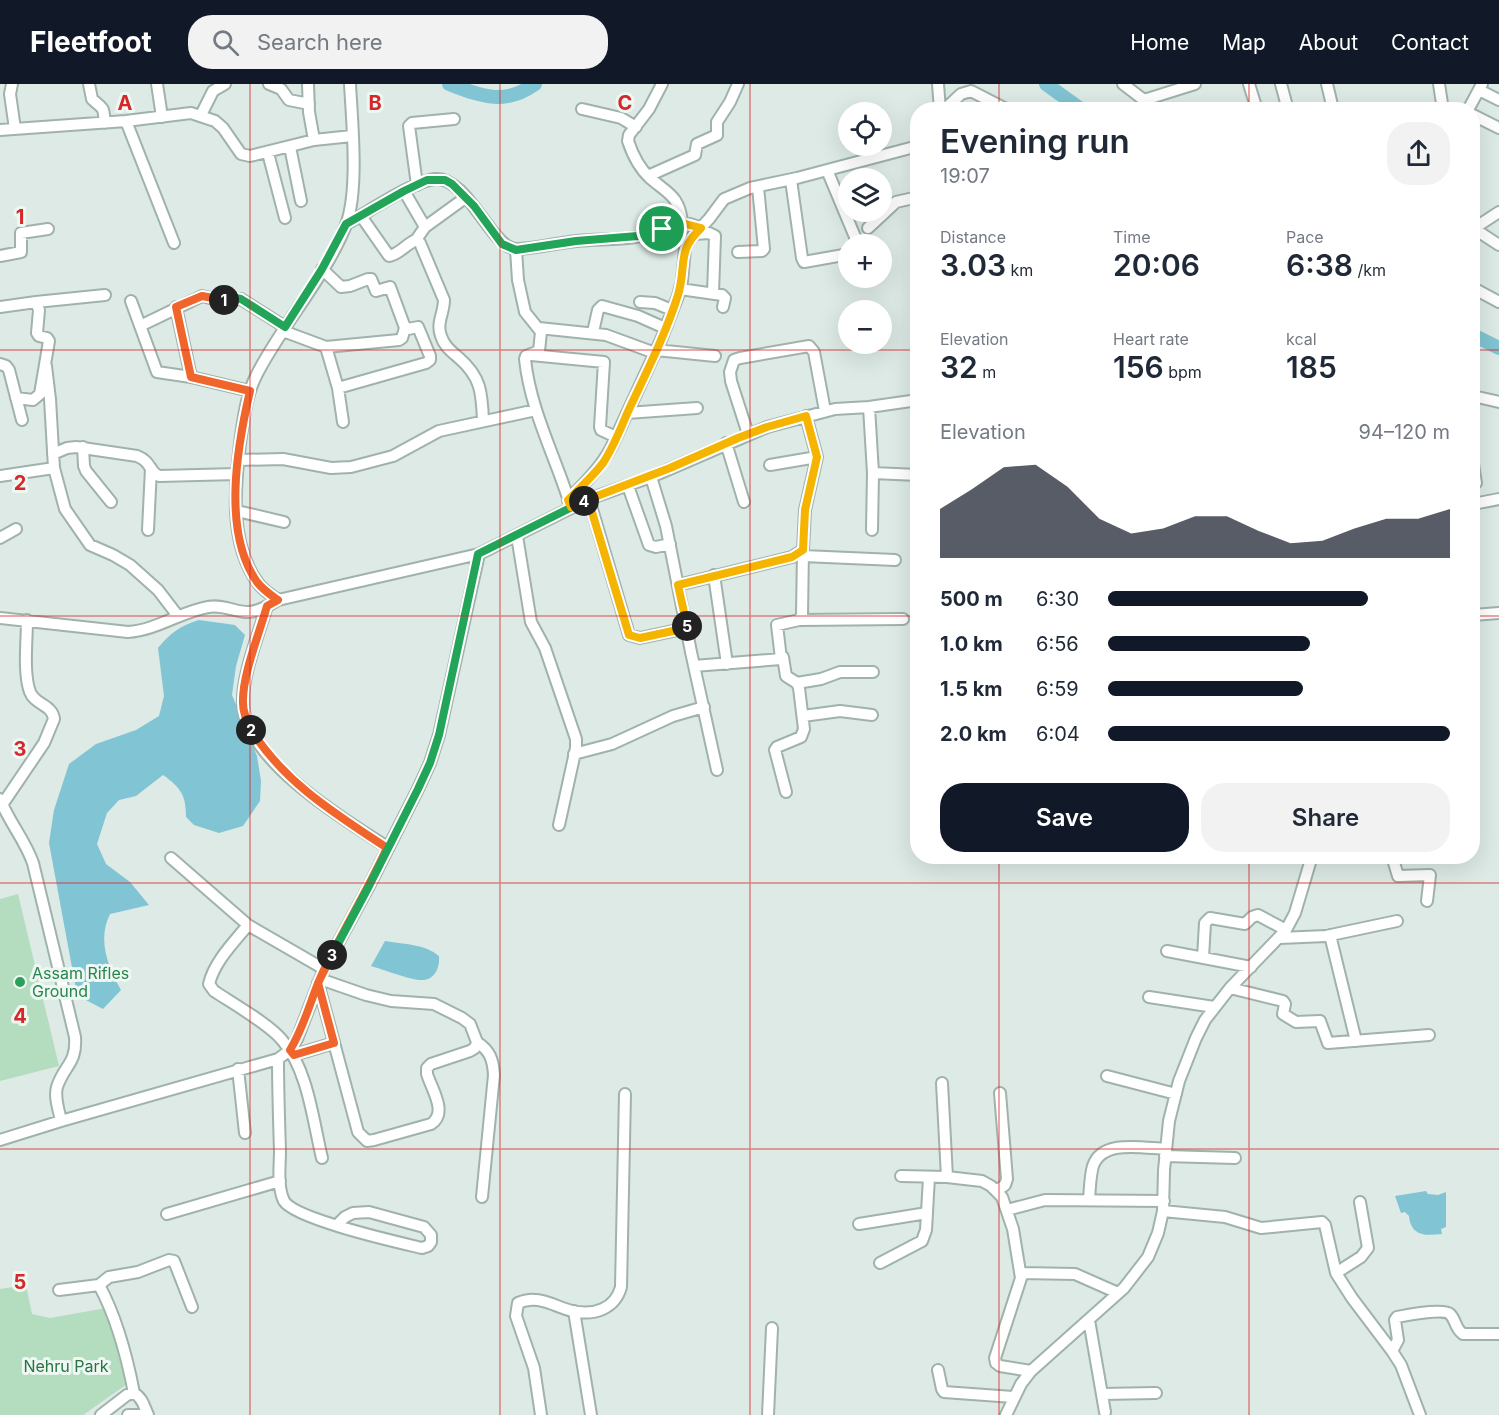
<!DOCTYPE html>
<meta charset="utf-8">
<style>
body{margin:0;font-family:Inter,sans-serif;background:#f2f2f3;color:#1f2937;height:100vh;display:flex;flex-direction:column;font-size:22px;white-space:nowrap}
*{box-sizing:border-box;margin:0}
p{font-size:20px;color:#747a83}
.icon{flex:none;width:33px;height:33px;fill:none;stroke:currentColor;stroke-width:2;stroke-linecap:round;stroke-linejoin:round}
.map{position:relative;flex:1;overflow:hidden}
.sheet{position:absolute;left:910px;top:18px;width:570px;height:762px;display:flex;flex-direction:column;background:#fff;border-radius:24px;box-shadow:0 6px 24px #0002}
.sheet>*{flex:none}
.buttons{position:absolute;left:838px;top:18px;display:grid;gap:12px}
.buttons a{display:grid;place-items:center;width:54px;height:54px;border-radius:50%;background:#fff;box-shadow:0 6px 24px #0002;font-size:30px}
.pin{position:absolute;display:grid;place-items:center;width:51px;height:51px;color:#fff;margin:-26px;border:3px solid #fff;border-radius:50%;box-shadow:0 2px 6px #0007}
.km{position:absolute;width:30px;height:30px;margin:-15px;border-radius:50%;background:#222;color:#fff;font-size:16px;line-height:30px;text-align:center}
.round{display:grid;place-items:center;flex:none;width:63px;height:63px;border-radius:24px;background:#f2f2f3}
.overview{display:flex;align-items:center;justify-content:space-between;height:102px;padding:0 30px}
h1{font-size:33px;font-weight:600;line-height:45px}
.figures{display:grid;grid-template-columns:repeat(3,1fr);gap:9px;height:102px;padding:6px 30px}
.figures div{display:grid;align-content:center}
.figures b{font-size:30px;font-weight:600}
.figures small{font-size:16px;font-weight:400}
.figures p{font-size:16px}
.chart{height:168px;padding:12px 30px}
.chart p{display:flex;justify-content:space-between}
.chart svg{width:100%;height:108px;margin-top:6px;fill:#111827;opacity:.7}
.action{display:flex;gap:12px;margin-top:auto;padding:12px 30px}
.action a{flex:1;height:69px;border-radius:24px;background:#111827;color:#fff;font-size:24px;font-weight:600;line-height:69px;text-align:center}
.action a+a{background:#f2f2f3;color:#1f2937}
ul{padding:0 30px;list-style:none;font-size:20px}
li{display:grid;grid-template-columns:96px 72px 1fr;align-items:center;height:45px}
li i{height:15px;border-radius:8px;background:#111827}
header{display:flex;align-items:center;gap:36px;box-sizing:border-box;height:84px;padding:0 30px;background:#111827;color:#fff}
header strong{font-size:28px}
nav{display:flex;gap:33px;margin-inline-start:auto;font-size:21px}
.search{width:420px;height:54px;background:#f2f2f3;display:flex;align-items:center;gap:15px;box-sizing:border-box;padding:0 21px;border-radius:24px;color:#747a83;font-size:22px}
.map>svg:first-child{display:block}
.green{fill:#b4ddc0}
.water{fill:#81c4d3}
.lines{fill:none;stroke-linecap:round;stroke-linejoin:round}
.river{stroke:#81c4d3;stroke-width:14}
.minor-casing{stroke:#a0b2ac;stroke-width:14}
.minor{stroke:#fff;stroke-width:10}
.split-1-casing{stroke:#fff;stroke-width:12}
.split-2-casing{stroke:#fff;stroke-width:12}
.split-3-casing{stroke:#fff;stroke-width:12}
.split-4-casing{stroke:#fff;stroke-width:12}
.split-5-casing{stroke:#fff;stroke-width:12}
.split-6-casing{stroke:#fff;stroke-width:12}
.split-1{stroke:#22a559;stroke-width:8}
.split-2{stroke:#f0652b;stroke-width:8}
.split-3{stroke:#f0652b;stroke-width:8}
.split-4{stroke:#22a559;stroke-width:8}
.split-5{stroke:#f5b400;stroke-width:8}
.split-6{stroke:#f5b400;stroke-width:8}
.grid{fill:none;stroke:#d62828;stroke-width:1.5;stroke-opacity:0.55}
.leisure-dot{fill:#2e9e5b;stroke:#eef7f2;stroke-width:2}
.labels{text-anchor:middle;stroke-width:6;stroke-linejoin:round;paint-order:stroke}
.leisure-label{font-size:16px;fill:#27864d;stroke:#eef7f2;text-anchor:start}
.park-label{font-size:16px;fill:#277346;stroke:#eef7f2}
.grid-label{font-size:20px;text-anchor:middle;font-weight:bold;fill:#d62828;stroke:#eef7f2;stroke-width:6;stroke-linejoin:round;paint-order:stroke}
</style>
<header>
<strong>Fleetfoot</strong>
<div class="search"><svg class="icon" aria-label="search" viewBox="0 0 24 24"><circle cx="10" cy="10" r="6"/><path d="M15 15l6 6"/></svg>Search here</div>
<nav><a>Home</a><a>Map</a><a>About</a><a>Contact</a></nav>
</header>
<div class="map">
<svg width="1499" height="1331" viewBox="0 0 1499 1331">
<rect width="100%" height="100%" fill="#ddeae5"/>
<!-- green -->
<path class="green" d="M 18,810 L 59,982 L 0,997 L 0,815 Z
M 26,1201 L 32,1230 L 50,1234 L 106,1224 L 130,1298 L 83,1331 L 0,1331 L 0,1205 Z"/>
<!-- water -->
<path class="water" d="M 199,536 L 235,541 L 245,551 L 236,582 L 232,611 L 257,672 L 261,697 L 260,717 L 243,742 L 219,749 L 194,741 L 186,733 C 186,711 181,704 163,691 L 136,712 L 119,716 L 107,729 L 97,760 L 106,780 L 130,798 L 149,821 L 110,830 C 97,856 108,882 121,906 L 103,925 L 84,915 L 76,905 L 49,759 L 54,726 L 69,680 L 96,660 L 136,646 L 159,632 L 164,612 L 158,564 C 170,549 180,542 199,536 Z
M 385,857 C 403,860 425,860 439,872 C 440,883 435,896 422,896 C 413,897 382,885 371,882 Z
M 1426,1107 L 1428,1110 L 1438,1111 L 1446,1108 L 1446,1143 L 1441,1145 L 1442,1150 C 1425,1152 1411,1152 1409,1132 L 1405,1128 L 1401,1129 L 1395,1112 Z"/>
<g class="lines">
<!-- river -->
<path class="river" d="M 449,0 C 481,12 504,22 535,0
M 1046,0 L 1082,26
M 1473,251 L 1499,264"/>
<defs>
<path id="minor" d="M 12,0 L 10,10 L 15,45
M 89,0 L 92,15 C 104,26 103,21 105,39
M 157,0 L 162,33
M 269,0 L 281,5 L 289,16 L 309,20
M 308,0 L 309,28 L 314,56
M 662,0 L 649,25 L 629,51 L 628,57 C 632,69 640,85 650,94 C 667,109 680,112 682,139
M 938,0 L 940,26
M 1123,0 L 1157,26
M 1249,0 L 1257,26
M 1281,0 L 1288,26
M 1439,0 L 1443,26
M 1479,6 L 1499,16
M 1144,16 L 1195,0
M 582,25 L 621,34 L 636,43
M 944,26 L 961,10 L 971,7 L 1008,26
M 1326,26 L 1332,21 L 1327,0
M 1468,26 L 1482,0
M 201,31 L 213,7 L 225,0
M 1473,31 L 1499,44
M 126,37 L 174,159
M 0,46 L 126,37 L 191,29 L 215,37 L 223,44 L 241,70 L 250,72 L 314,56 L 352,52
M 290,63 L 301,117
M 268,69 L 285,134
M 827,86 L 858,160
M 648,92 L 695,71 L 697,60 L 717,51 L 717,38 L 730,18 L 738,0
M 791,96 L 802,174 L 804,178 L 849,170
M 417,101 L 409,42 L 412,39 L 454,35
M 404,107 L 425,143 L 416,156
M 361,132 L 389,172 C 400,170 406,160 416,156 L 420,159 L 444,216 C 444,229 436,239 441,252 C 444,262 451,267 459,274 C 481,293 482,309 483,337
M 346,140 C 367,129 413,97 435,95 C 468,92 492,167 518,165 C 538,164 557,159 577,157 C 596,155 616,156 636,153 C 651,150 668,139 684,139 C 690,139 695,142 701,144
M 425,143 L 465,114
M 868,144 L 896,118 L 918,113
M 1473,144 L 1499,161
M 1473,145 L 1499,128
M 695,150 L 709,149 L 715,152 L 713,209
M 516,166 L 518,196 L 525,228 L 541,248 L 539,267 L 526,272 L 525,275 C 530,325 555,372 570,420
M 738,168 L 762,167 L 764,165 L 758,103
M 0,172 L 21,168 L 21,149 L 48,145
M 322,185 L 341,203 L 350,202 L 368,195 L 371,195 L 376,207 L 390,203 L 404,241 L 408,245 L 418,243 L 430,272 L 430,276 L 426,279 L 338,304
M 1473,204 L 1499,218
M 680,205 L 722,211 L 725,214 L 723,223
M 131,217 L 157,288 L 191,293 L 250,307
M 36,218 L 105,211
M 640,218 L 655,219 L 672,226
M 0,223 L 36,218 L 39,226 L 37,249 L 39,252 L 47,254 L 49,257 L 40,310 L 33,316 L 16,314
M 176,223 L 191,293
M 140,242 L 202,212 L 218,216 L 241,215 L 285,243
M 539,244 L 606,251 L 655,269
M 283,247 L 326,263 L 338,304 L 343,338
M 593,248 L 598,226 L 602,222 L 638,232 L 665,244
M 326,263 L 399,256 L 402,254 L 405,244
M 656,266 L 715,272
M 531,271 L 604,278 L 600,343 L 601,346 L 616,353
M 0,280 L 6,282 L 9,286 L 22,336
M 46,282 L 50,315 L 54,384 L 65,425 L 90,461 L 113,471 L 130,481 L 158,506 L 178,532
M 1473,312 L 1499,318
M 869,323 L 873,389 L 872,446
M 627,329 L 697,324
M 748,350 L 731,297 L 730,288 L 734,276 L 740,274 L 809,262 L 814,268 L 825,327
M 726,359 L 744,418
M 83,363 L 84,382 L 86,387 L 111,418
M 53,370 L 67,364 L 76,363 L 137,372 C 152,378 148,387 159,392 L 237,390
M 238,376 L 283,375 L 331,384 L 351,383 L 393,372 L 439,347 L 536,326
M 1473,380 L 1476,399
M 770,381 L 817,373
M 873,389 L 918,391
M 0,392 L 54,384
M 651,393 L 666,442 L 691,568 L 717,686
M 628,402 L 649,461 L 656,463 L 670,460
M 589,415 L 629,551 L 640,554 L 687,544
M 568,416 C 585,399 600,384 611,364 L 661,256 L 678,212 L 682,197 L 685,164 L 690,155 L 709,135 L 724,115 L 750,104 L 797,94 L 918,62
M 1473,420 L 1499,415
M 237,427 L 284,438
M 148,446 L 151,384
M 517,452 L 531,538 L 545,564 L 576,655 L 576,664 L 559,741
M 0,454 L 16,445
M 803,472 L 895,476
M 714,491 L 727,580
M 678,501 L 792,473 L 803,466 L 805,426 L 817,373 L 806,332
M 278,516 C 271,511 263,506 258,499 C 228,458 235,399 241,352 C 244,331 247,309 257,290 C 282,241 326,192 346,141 C 359,106 352,38 350,0
M 267,522 C 259,549 241,594 243,621 C 248,678 343,735 387,763
M 1473,531 L 1499,529
M 0,534 L 128,548 C 157,546 180,528 208,523 C 223,520 234,528 248,528 C 259,528 269,521 278,516 L 479,470 L 589,415 L 651,393 L 767,343 L 835,325 L 869,323 L 918,316
M 799,536 L 903,535
M 783,573 L 786,592 L 797,599 L 799,604 L 804,645 L 801,653 L 777,663 L 775,666 L 786,708
M 694,582 L 781,575 L 777,541 L 799,536 L 802,531 L 803,466
M 797,599 L 821,595 L 840,588 L 873,588
M 803,632 L 840,627 L 872,631
M 574,670 L 612,660 L 673,632 L 704,623
M 0,715 C 9,738 25,756 33,779 L 75,953 C 77,980 64,981 57,1003 C 54,1014 59,1026 61,1037
M 2,721 L 44,659 L 54,635 C 52,620 35,621 30,608 C 23,589 27,557 27,536
M 1392,772 L 1398,792 L 1430,791 L 1427,817
M 171,774 L 248,841 L 324,885
M 248,841 C 234,858 214,878 209,900 L 214,907 C 232,919 269,940 282,956 C 308,985 313,1037 322,1074
M 1330,851 L 1356,957
M 1280,854 L 1326,852 L 1397,837
M 1167,867 L 1251,883
M 1203,874 L 1205,839 L 1210,834 L 1245,840 L 1252,833 L 1258,831 L 1286,846
M 318,899 L 358,1048 L 367,1057 L 374,1056 L 431,1040 C 448,1029 432,1006 427,990 L 427,984 L 431,980 L 470,967 L 475,964 L 477,958 L 470,940 L 462,934 L 434,920 L 391,917 L 366,911 L 320,895
M 1230,904 L 1283,917 L 1285,920 L 1283,930 L 1296,938 L 1320,937 L 1328,959 L 1429,951
M 1149,913 L 1214,923
M 477,958 C 490,967 493,975 494,991 L 482,1113
M 294,971 L 334,959
M 278,975 C 278,1005 279,1036 280,1067 C 280,1081 277,1103 284,1117 C 295,1135 397,1158 422,1164 L 428,1162 L 431,1158 L 431,1151 L 424,1143 L 369,1128 L 353,1129 L 345,1133 L 337,1141
M 238,985 L 245,1049
M 1107,992 L 1176,1010
M 942,999 L 947,1093
M 0,1056 L 61,1037 L 278,975 L 290,966 L 297,955 L 324,885 L 369,802 L 418,705 L 430,679 L 439,651 L 479,470
M 1165,1072 L 1235,1074
M 901,1092 L 947,1093 L 982,1097 L 991,1102 L 1002,1113 L 1013,1145 L 1021,1194 L 995,1274 L 996,1279 L 1000,1282 L 1031,1287
M 996,1107 L 1005,1101 L 1007,1095 L 1000,1009
M 1089,1115 C 1090,1105 1090,1092 1093,1082 C 1102,1055 1143,1064 1165,1065
M 1007,1126 L 1045,1116 L 1164,1117
M 1163,1127 L 1225,1133 L 1261,1144 L 1322,1138 L 1325,1141 L 1336,1189 L 1352,1214 L 1392,1267 L 1401,1281 L 1420,1331
M 167,1130 L 280,1097
M 859,1140 L 927,1129
M 880,1179 L 922,1157 L 926,1146 L 929,1093
M 1021,1189 L 1075,1190 L 1118,1209
M 1336,1189 L 1361,1173 L 1368,1164 L 1360,1118
M 99,1201 L 109,1193 L 138,1188 L 169,1176 L 174,1177 L 192,1223
M 59,1206 L 99,1201 C 117,1234 127,1273 134,1309
M 574,1227 L 591,1331
M 1089,1236 L 1105,1328
M 1392,1267 L 1398,1256 L 1395,1236 L 1397,1233 C 1407,1231 1444,1224 1450,1230 C 1456,1236 1455,1245 1463,1250 L 1499,1250
M 938,1286 L 942,1305 L 944,1308 L 1013,1313
M 1102,1310 L 1156,1309
M 101,1331 L 127,1311 L 134,1309 C 143,1314 144,1323 148,1331
M 128,1331 L 142,1331
M 541,1331 L 534,1284 L 516,1232 L 518,1219 C 538,1210 553,1222 572,1227 C 594,1232 615,1225 621,1203 L 625,1010
M 768,1331 L 772,1244
M 1006,1331 L 1021,1300 L 1031,1287 L 1124,1204 L 1148,1173 L 1158,1149 L 1163,1127 L 1164,1086 L 1169,1037 L 1179,997 L 1196,954 L 1205,936 L 1230,904 L 1286,846 L 1295,829 L 1312,772"/>
</defs>
<!-- minor casing -->
<use href="#minor" class="minor-casing"/>
<!-- minor -->
<use href="#minor" class="minor"/>
</g>
<g class="lines">
<defs>
<path id="split-1" d="M 224,216 L 236,214 L 241,215 L 285,243 L 322,185 L 346,140 L 404,107 L 427,96 L 445,96 L 452,100 L 474,122 L 502,160 L 516,166 L 576,157 L 638,152 L 662,145"/>
<path id="split-2" d="M 224,216 L 202,212 L 176,223 L 191,293 L 250,307 C 237,363 222,448 257,498 C 263,506 271,511 278,516 L 267,522 C 259,550 242,592 243,619 C 243,629 247,637 251,646"/>
<path id="split-3" d="M 251,646 C 286,700 334,729 387,764 C 368,806 343,846 323,888 C 311,913 305,942 290,966 L 294,971 L 334,959 L 318,899 L 332,871"/>
<path id="split-4" d="M 332,871 L 369,802 L 418,705 L 430,679 L 439,651 L 478,470 L 584,417"/>
<path id="split-5" d="M 584,417 L 670,384 L 738,354 L 767,343 L 806,332 L 817,373 L 805,426 L 803,466 L 792,473 L 678,501 L 687,542"/>
<path id="split-6" d="M 662,145 L 682,139 L 701,144 C 676,168 687,181 678,211 C 666,249 648,285 631,321 C 622,340 615,361 603,379 C 593,392 580,404 568,416 L 571,423 L 588,415 L 629,551 L 640,554 L 687,544 L 687,542"/>
</defs>
<!-- split-1 casing -->
<use href="#split-1" class="split-1-casing"/>
<!-- split-2 casing -->
<use href="#split-2" class="split-2-casing"/>
<!-- split-3 casing -->
<use href="#split-3" class="split-3-casing"/>
<!-- split-4 casing -->
<use href="#split-4" class="split-4-casing"/>
<!-- split-5 casing -->
<use href="#split-5" class="split-5-casing"/>
<!-- split-6 casing -->
<use href="#split-6" class="split-6-casing"/>
<!-- split-1 -->
<use href="#split-1" class="split-1"/>
<!-- split-2 -->
<use href="#split-2" class="split-2"/>
<!-- split-3 -->
<use href="#split-3" class="split-3"/>
<!-- split-4 -->
<use href="#split-4" class="split-4"/>
<!-- split-5 -->
<use href="#split-5" class="split-5"/>
<!-- split-6 -->
<use href="#split-6" class="split-6"/>
</g>
<!-- grid -->
<path class="grid" d="M 250,0 L 250,1331M 500,0 L 500,1331M 750,0 L 750,1331M 999,0 L 999,26M 1249,0 L 1249,26M 0,266 L 918,266M 1473,266 L 1499,266M 0,532 L 918,532M 1473,532 L 1499,532M 999,772 L 999,1331M 1249,772 L 1249,1331M 0,799 L 1499,799M 0,1065 L 1499,1065"/>
<!-- markers -->
<circle class="leisure-dot" cx="20" cy="898" r="6"/>
<g class="labels">
<!-- leisure labels -->
<g class="leisure-label">
<text x="32" y="895">Assam Rifles<tspan x="32" dy="18">Ground</tspan></text>
</g>
<!-- park labels -->
<g class="park-label">
<text x="66" y="1288">Nehru Park</text>
</g>
</g>
<g class="grid-label">
<text x="125" y="26">A</text>
<text x="375" y="26">B</text>
<text x="625" y="26">C</text>
<text x="20" y="140">1</text>
<text x="20" y="406">2</text>
<text x="20" y="672">3</text>
<text x="20" y="939">4</text>
<text x="20" y="1205">5</text>
</g>
</svg>
<div class="buttons">
<a><svg class="icon" aria-label="locate" viewBox="0 0 24 24"><circle cx="12" cy="12" r="6"/><path d="M12 2v4M12 18v4M2 12h4M18 12h4"/></svg></a>
<a><svg class="icon" aria-label="layers" viewBox="0 0 24 24"><path d="M12 4l9 5-9 5-9-5zM3 14l9 5 9-5"/></svg></a>
<a>+</a>
<a>−</a>
</div>
<div class="pin" style="left:662px;top:145px;background:#1e9e55"><svg class="icon" aria-label="arrive" viewBox="0 0 24 24"><path d="M6 21V4h12l-3 4 3 4H6"/></svg></div>
<b class="km" style="left:224px;top:216px">1</b>
<b class="km" style="left:251px;top:646px">2</b>
<b class="km" style="left:332px;top:871px">3</b>
<b class="km" style="left:584px;top:417px">4</b>
<b class="km" style="left:687px;top:542px">5</b>
<section class="sheet">
<div class="overview"><div><h1>Evening run</h1><p>19:07</p></div><a class="round"><svg class="icon" aria-label="share" viewBox="0 0 24 24"><path d="M12 15V3M7 8l5-5 5 5M5 13v7h14v-7"/></svg></a></div>
<div class="figures">
<div><p>Distance</p><b>3.03<small> km</small></b></div>
<div><p>Time</p><b>20:06</b></div>
<div><p>Pace</p><b>6:38<small> /km</small></b></div>
</div>
<div class="figures">
<div><p>Elevation</p><b>32<small> m</small></b></div>
<div><p>Heart rate</p><b>156<small> bpm</small></b></div>
<div><p>kcal</p><b>185</b></div>
</div>
<div class="chart"><p><span>Elevation</span>94–120 m</p>
<svg viewBox="0 0 160 44" preserveAspectRatio="none"><path d="M0 44V24L10 16L20 7L30 6L40 15L50 28L60 34L70 32L80 27L90 27L100 33L110 38L120 37L130 32L140 28L150 28L160 24V44z"/></svg>
</div>
<ul>
<li><b>500 m</b>6:30<i style="width:76%"></i></li>
<li><b>1.0 km</b>6:56<i style="width:59%"></i></li>
<li><b>1.5 km</b>6:59<i style="width:57%"></i></li>
<li><b>2.0 km</b>6:04<i style="width:100%"></i></li>
</ul>
<div class="action"><a>Save</a><a>Share</a></div>
</section>
</div>
